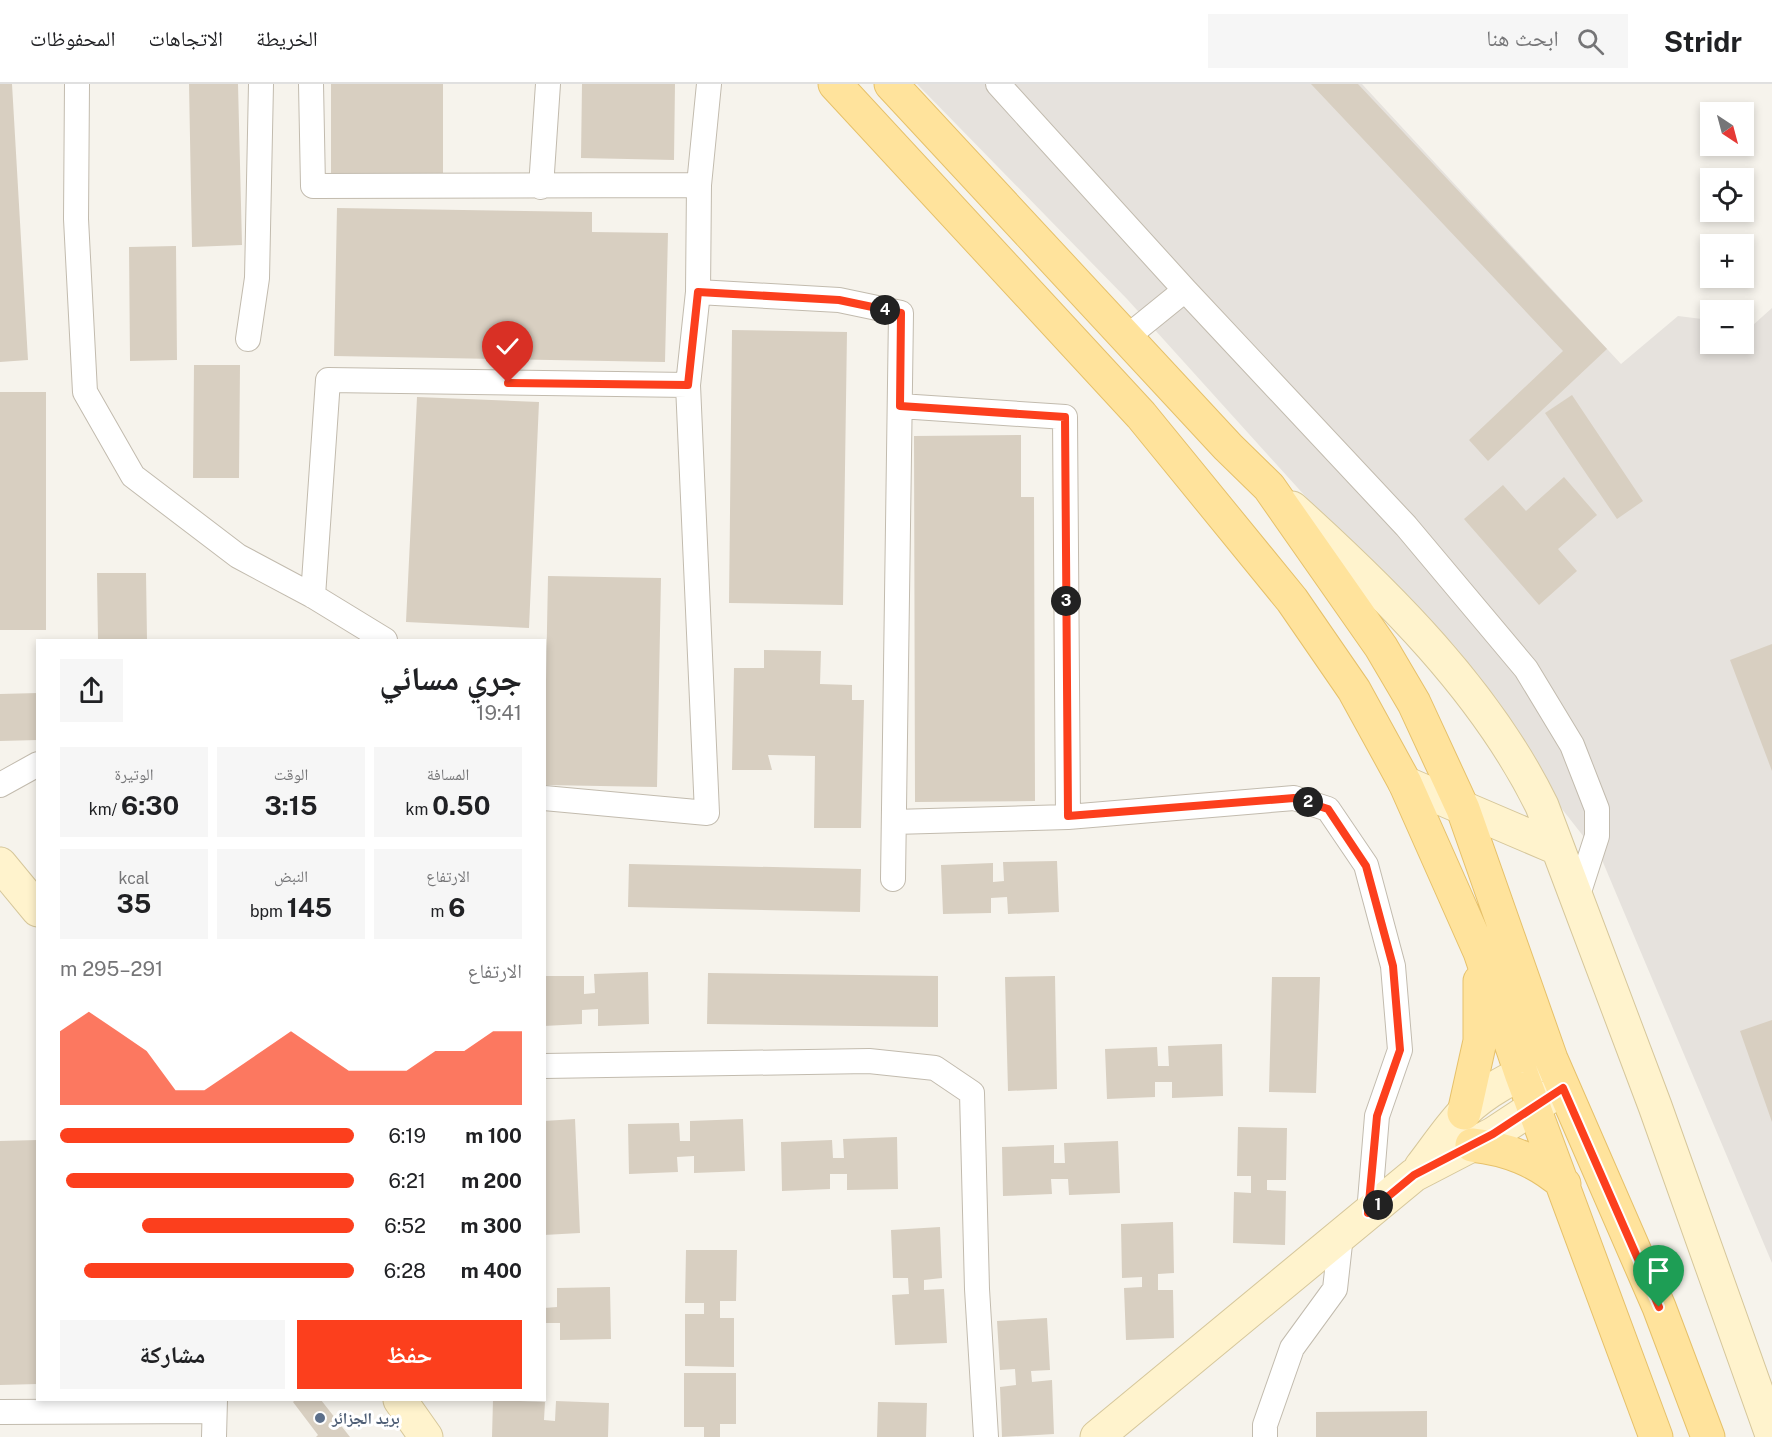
<!DOCTYPE html>
<html lang="ar">
<meta charset="utf-8">
<style>
body{margin:0;font-family:"Public Sans","Noto Naskh Arabic",sans-serif;background:#f6f6f6;color:#202124;direction:rtl;height:100vh;display:flex;flex-direction:column;font-size:22px;white-space:nowrap}
*{box-sizing:border-box;margin:0}
p{font-size:20px;color:#757577}
.icon{flex:none;width:33px;height:33px;fill:none;stroke:currentColor;stroke-width:2;stroke-linecap:round;stroke-linejoin:round}
.map{position:relative;flex:1;overflow:hidden;direction:ltr}
.drawer{position:absolute;left:36px;top:555px;width:510px;height:762px;display:flex;flex-direction:column;background:#fff;border-radius:0px;box-shadow:0 3px 9px #0003;direction:rtl}
.drawer>*{flex:none}
.needle{width:39px;rotate:144deg}
.fabs{position:absolute;left:1700px;top:18px;display:grid;gap:12px}
.fabs a{display:grid;place-items:center;width:54px;height:54px;border-radius:0px;background:#fff;box-shadow:0 3px 9px #0003;font-size:30px}
.pin{position:absolute;display:grid;place-items:center;width:51px;height:51px;color:#fff;margin:-62px -26px;border-radius:50% 50% 50% 0;rotate:-45deg;box-shadow:0 0 6px #0007}
.pin .icon{rotate:45deg}
.km{position:absolute;width:30px;height:30px;margin:-15px;border-radius:50%;background:#222;color:#fff;font-size:16px;line-height:30px;text-align:center}
.round{display:grid;place-items:center;flex:none;width:63px;height:63px;border-radius:0px;background:#f6f6f6}
.head{display:flex;align-items:center;justify-content:space-between;height:102px;padding:0 24px}
h1{font-size:33px;font-weight:700;line-height:45px}
.figures{display:grid;grid-template-columns:repeat(3,1fr);gap:9px;height:102px;padding:6px 24px}
.figures div{display:grid;align-content:center;border-radius:0px;background:#f6f6f6;text-align:center}
.figures b{font-size:26px;font-weight:700}
.figures small{font-size:16px;font-weight:400}
.figures p{font-size:16px}
.chart{height:168px;padding:12px 24px}
.chart p{display:flex;justify-content:space-between}
.chart svg{width:100%;height:108px;margin-top:6px;fill:#fc3f1d;opacity:.7}
.cta{display:flex;gap:12px;margin-top:auto;padding:12px 24px}
.cta a{flex:1;height:69px;border-radius:0px;background:#fc3f1d;color:#fff;font-size:24px;font-weight:700;line-height:69px;text-align:center}
.cta a+a{background:#f6f6f6;color:#202124}
ul{padding:0 24px;list-style:none;font-size:20px}
li{display:grid;grid-template-columns:96px 72px 1fr;align-items:center;height:45px}
li i{height:15px;border-radius:8px;background:#fc3f1d}
header{display:flex;align-items:center;gap:36px;box-sizing:border-box;height:84px;padding:0 30px;background:#fff;border-bottom:2px solid #e0e0e0}
header strong{font-size:28px}
nav{display:flex;gap:33px;margin-inline-start:auto;font-size:21px}
.search{width:420px;height:54px;background:#f6f6f6;display:flex;align-items:center;gap:15px;box-sizing:border-box;padding:0 21px;border-radius:0px;color:#757577;font-size:22px}
.map>svg:first-child{display:block}
.industrial{fill:#e6e2dd}
.building{fill:#d8cfc1}
.lines{fill:none;stroke-linecap:round;stroke-linejoin:round}
.street-casing{stroke:#c2bbae;stroke-width:26}
.secondary-casing{stroke:#d6c79b;stroke-width:35}
.primary-casing{stroke:#e6c16a;stroke-width:35}
.street{stroke:#fff;stroke-width:24}
.secondary{stroke:#fff3cd;stroke-width:33}
.primary{stroke:#ffe39c;stroke-width:33}
.route-casing{stroke:#fff;stroke-width:12}
.route{stroke:#fc3f1d;stroke-width:8}
.service-dot{fill:#5c6f8a;stroke:#fff;stroke-width:2}
.labels{text-anchor:middle;stroke-width:6;stroke-linejoin:round;paint-order:stroke}
.service-label{font-size:16px;font-weight:bold;fill:#4e5e75;stroke:#fff;text-anchor:start}
</style>
<header>
<strong>Stridr</strong>
<div class="search"><svg class="icon" aria-label="search" viewBox="0 0 24 24"><circle cx="10" cy="10" r="6"/><path d="M15 15l6 6"/></svg>ابحث هنا</div>
<nav><a>الخريطة</a><a>الاتجاهات</a><a>المحفوظات</a></nav>
</header>
<div class="map">
<svg width="1772" height="1353" viewBox="0 0 1772 1353">
<rect width="100%" height="100%" fill="#f6f3ec"/>
<!-- industrial -->
<path class="industrial" d="M 917,0 L 1362,0 L 1621,280 L 1678,232 L 1710,236 L 1710,260 L 1743,260 L 1743,240 L 1753,241 L 1772,224 L 1772,1179 L 1602,776 L 1391,507 L 1127,215 Z"/>
<!-- building -->
<path class="building" d="M 0,0 L 12,0 L 28,276 L 0,278 Z
M 189,0 L 238,0 L 242,161 L 192,163 Z
M 331,0 L 443,0 L 443,91 L 331,92 Z
M 582,0 L 675,0 L 674,76 L 581,74 Z
M 1311,0 L 1358,0 L 1607,265 L 1488,377 L 1469,356 L 1563,267 Z
M 337,124 L 592,128 L 592,148 L 668,149 L 665,278 L 334,272 Z
M 176,162 L 177,276 L 130,277 L 129,163 Z
M 732,246 L 847,248 L 843,521 L 729,519 Z
M 194,281 L 240,281 L 239,394 L 193,394 Z
M 0,308 L 46,308 L 46,546 L 0,546 Z
M 1572,311 L 1643,417 L 1617,435 L 1545,329 Z
M 417,313 L 539,318 L 529,544 L 406,538 Z
M 1021,351 L 1021,413 L 1034,413 L 1035,717 L 915,718 L 914,352 Z
M 1564,393 L 1597,431 L 1558,465 L 1577,487 L 1539,521 L 1464,435 L 1503,401 L 1526,427 Z
M 97,489 L 146,489 L 147,556 L 98,556 Z
M 548,492 L 661,494 L 657,703 L 544,701 Z
M 1772,560 L 1772,687 L 1730,576 Z
M 764,566 L 821,567 L 820,600 L 852,601 L 852,616 L 864,616 L 861,744 L 814,744 L 815,672 L 768,671 L 772,686 L 732,686 L 734,584 L 764,584 Z
M 38,609 L 38,656 L 0,657 L 0,610 Z
M 1057,777 L 1059,828 L 1008,830 L 1007,813 L 991,814 L 991,829 L 943,830 L 941,781 L 993,779 L 993,798 L 1004,797 L 1003,778 Z
M 629,780 L 861,785 L 860,828 L 628,823 Z
M 648,888 L 649,940 L 598,942 L 598,925 L 582,926 L 582,940 L 544,942 L 544,892 L 584,892 L 584,910 L 595,909 L 594,890 Z
M 708,889 L 938,892 L 938,943 L 707,940 Z
M 1055,892 L 1057,1005 L 1008,1007 L 1005,893 Z
M 1272,893 L 1320,893 L 1316,1009 L 1269,1008 Z
M 1772,936 L 1772,1038 L 1740,947 Z
M 1222,960 L 1223,1012 L 1172,1014 L 1172,998 L 1155,998 L 1155,1013 L 1107,1015 L 1105,965 L 1157,963 L 1158,982 L 1169,982 L 1168,962 Z
M 575,1035 L 580,1149 L 544,1151 L 544,1037 Z
M 743,1035 L 745,1087 L 694,1089 L 694,1072 L 677,1073 L 678,1088 L 629,1090 L 628,1040 L 679,1039 L 680,1057 L 690,1057 L 690,1037 Z
M 1238,1043 L 1287,1044 L 1286,1096 L 1267,1096 L 1267,1106 L 1286,1107 L 1285,1161 L 1233,1159 L 1234,1108 L 1251,1109 L 1251,1092 L 1237,1092 Z
M 897,1053 L 898,1105 L 847,1106 L 847,1090 L 830,1090 L 830,1105 L 782,1107 L 781,1058 L 832,1056 L 833,1074 L 844,1074 L 843,1055 Z
M 38,1056 L 38,1300 L 0,1301 L 0,1057 Z
M 1118,1057 L 1120,1109 L 1069,1111 L 1068,1095 L 1051,1095 L 1052,1110 L 1003,1112 L 1002,1063 L 1054,1061 L 1054,1079 L 1065,1079 L 1064,1059 Z
M 1173,1138 L 1174,1189 L 1158,1190 L 1158,1206 L 1173,1206 L 1174,1254 L 1126,1256 L 1124,1204 L 1142,1203 L 1142,1193 L 1122,1194 L 1121,1140 Z
M 940,1143 L 942,1194 L 924,1196 L 924,1206 L 944,1205 L 947,1259 L 895,1261 L 892,1211 L 909,1210 L 908,1194 L 893,1194 L 891,1146 Z
M 686,1166 L 737,1166 L 736,1217 L 720,1217 L 720,1234 L 734,1234 L 734,1283 L 685,1282 L 685,1230 L 704,1230 L 704,1219 L 685,1219 Z
M 610,1203 L 611,1255 L 560,1256 L 560,1239 L 544,1239 L 544,1224 L 557,1223 L 557,1204 Z
M 1047,1234 L 1050,1286 L 1031,1287 L 1032,1298 L 1052,1296 L 1054,1350 L 1002,1353 L 1000,1303 L 1016,1301 L 1015,1285 L 1000,1286 L 997,1237 Z
M 684,1289 L 736,1289 L 736,1340 L 720,1340 L 720,1353 L 704,1353 L 704,1343 L 684,1343 Z
M 295,1316 L 321,1316 L 350,1353 L 316,1353 L 318,1351 L 293,1318 Z
M 493,1316 L 545,1318 L 544,1336 L 555,1337 L 556,1317 L 609,1319 L 608,1353 L 492,1353 Z
M 878,1318 L 927,1319 L 926,1353 L 877,1353 Z
M 1427,1327 L 1427,1353 L 1316,1353 L 1316,1328 Z"/>
<g class="lines">
<defs>
<path id="street" d="M 77,0 L 76,135 L 85,308 L 133,392 L 238,472 L 313,512 L 385,556
M 311,0 L 313,102 L 699,101
M 998,0 L 1185,206 L 1406,442 L 1526,585 L 1572,661 L 1597,725 L 1597,752 L 1576,817
M 541,103 L 548,0
M 698,208 L 839,216 L 901,229 L 893,795
M 1127,253 L 1185,206
M 248,255 L 257,194 L 261,0
M 900,322 L 1065,333 L 1068,733
M 313,512 L 328,296 L 688,301
M 0,701 L 38,680
M 544,714 L 707,729 L 688,301 L 698,208 L 699,101 L 709,0
M 894,738 L 1068,733 L 1294,714 L 1328,725 L 1366,781 L 1393,882 L 1400,966 L 1377,1032 L 1369,1129
M 544,982 L 869,977 L 935,984 L 972,1009 L 977,1205 L 986,1353
M 0,1328 L 214,1327
M 214,1353 L 215,1316
M 1265,1353 L 1265,1341 L 1292,1264 L 1335,1205 L 1341,1151"/>
<path id="secondary" d="M 1292,424 C 1387,510 1486,607 1542,722 L 1655,1022 L 1772,1351
M 1405,699 L 1557,764
M 0,780 L 38,826
M 1421,1083 C 1435,1065 1448,1045 1464,1028 C 1487,1005 1518,991 1547,977
M 400,1316 L 426,1353
M 1097,1353 L 1414,1091 L 1493,1050 L 1563,1004"/>
<path id="primary" d="M 835,0 L 1141,331 L 1292,516 L 1354,606 L 1405,699 L 1480,868 L 1521,989 L 1656,1353
M 891,0 L 1228,363 L 1269,403 L 1381,563 L 1414,619 L 1463,725 L 1551,975 L 1659,1223 L 1708,1353
M 1464,1029 L 1480,957 L 1480,897
M 1472,1061 C 1508,1065 1536,1076 1564,1100"/>
</defs>
<!-- street casing -->
<use href="#street" class="street-casing"/>
<!-- secondary casing -->
<use href="#secondary" class="secondary-casing"/>
<!-- primary casing -->
<use href="#primary" class="primary-casing"/>
<!-- street -->
<use href="#street" class="street"/>
<!-- secondary -->
<use href="#secondary" class="secondary"/>
<!-- primary -->
<use href="#primary" class="primary"/>
</g>
<g class="lines">
<defs>
<path id="route" d="M 508,299 L 688,301 L 698,208 L 839,216 L 901,229 L 900,322 L 1065,333 L 1068,732 L 1294,714 L 1328,725 L 1366,782 L 1393,882 L 1400,966 L 1377,1032 L 1368,1129 L 1414,1091 L 1493,1050 L 1563,1004 L 1659,1223"/>
</defs>
<!-- route casing -->
<use href="#route" class="route-casing"/>
<!-- route -->
<use href="#route" class="route"/>
</g>
<!-- markers -->
<circle class="service-dot" cx="320" cy="1334" r="6"/>
<g class="labels">
<!-- service labels -->
<g class="service-label">
<text x="332" y="1340">بريد الجزائر</text>
</g>
</g>
</svg>
<div class="fabs">
<a><svg class="needle" viewBox="-14 -14 28 28"><path d="M0-13l5 13h-10z" fill="#e53935"/><path d="M0 13l5-13h-10z" fill="#757577"/></svg></a>
<a><svg class="icon" aria-label="locate" viewBox="0 0 24 24"><circle cx="12" cy="12" r="6"/><path d="M12 2v4M12 18v4M2 12h4M18 12h4"/></svg></a>
<a>+</a>
<a>−</a>
</div>
<div class="pin" style="left:1659px;top:1223px;background:#1e9e55"><svg class="icon" aria-label="arrive" viewBox="0 0 24 24"><path d="M6 21V4h12l-3 4 3 4H6"/></svg></div>
<div class="pin" style="left:508px;top:299px;background:#d93025"><svg class="icon" aria-label="check" viewBox="0 0 24 24"><path d="M5 12l5 5 9-10"/></svg></div>
<b class="km" style="left:1378px;top:1121px">1</b>
<b class="km" style="left:1308px;top:718px">2</b>
<b class="km" style="left:1066px;top:517px">3</b>
<b class="km" style="left:885px;top:226px">4</b>
<section class="drawer">
<div class="head"><div><h1>جري مسائي</h1><p>19:41</p></div><a class="round"><svg class="icon" aria-label="share" viewBox="0 0 24 24"><path d="M12 15V3M7 8l5-5 5 5M5 13v7h14v-7"/></svg></a></div>
<div class="figures">
<div><p>المسافة</p><b>0.50<small> km</small></b></div>
<div><p>الوقت</p><b>3:15</b></div>
<div><p>الوتيرة</p><b>6:30<small> /km</small></b></div>
</div>
<div class="figures">
<div><p>الارتفاع</p><b>6<small> m</small></b></div>
<div><p>النبض</p><b>145<small> bpm</small></b></div>
<div><p>kcal</p><b>35</b></div>
</div>
<div class="chart"><p><span>الارتفاع</span>291–295 m</p>
<svg viewBox="0 0 160 44" preserveAspectRatio="none"><path d="M0 44V14L10 6L20 14L30 22L40 38L50 38L60 30L70 22L80 14L90 22L100 30L110 30L120 30L130 22L140 22L150 14L160 14V44z"/></svg>
</div>
<ul>
<li><b>100 m</b>6:19<i style="width:100%"></i></li>
<li><b>200 m</b>6:21<i style="width:98%"></i></li>
<li><b>300 m</b>6:52<i style="width:72%"></i></li>
<li><b>400 m</b>6:28<i style="width:92%"></i></li>
</ul>
<div class="cta"><a>حفظ</a><a>مشاركة</a></div>
</section>
</div>
